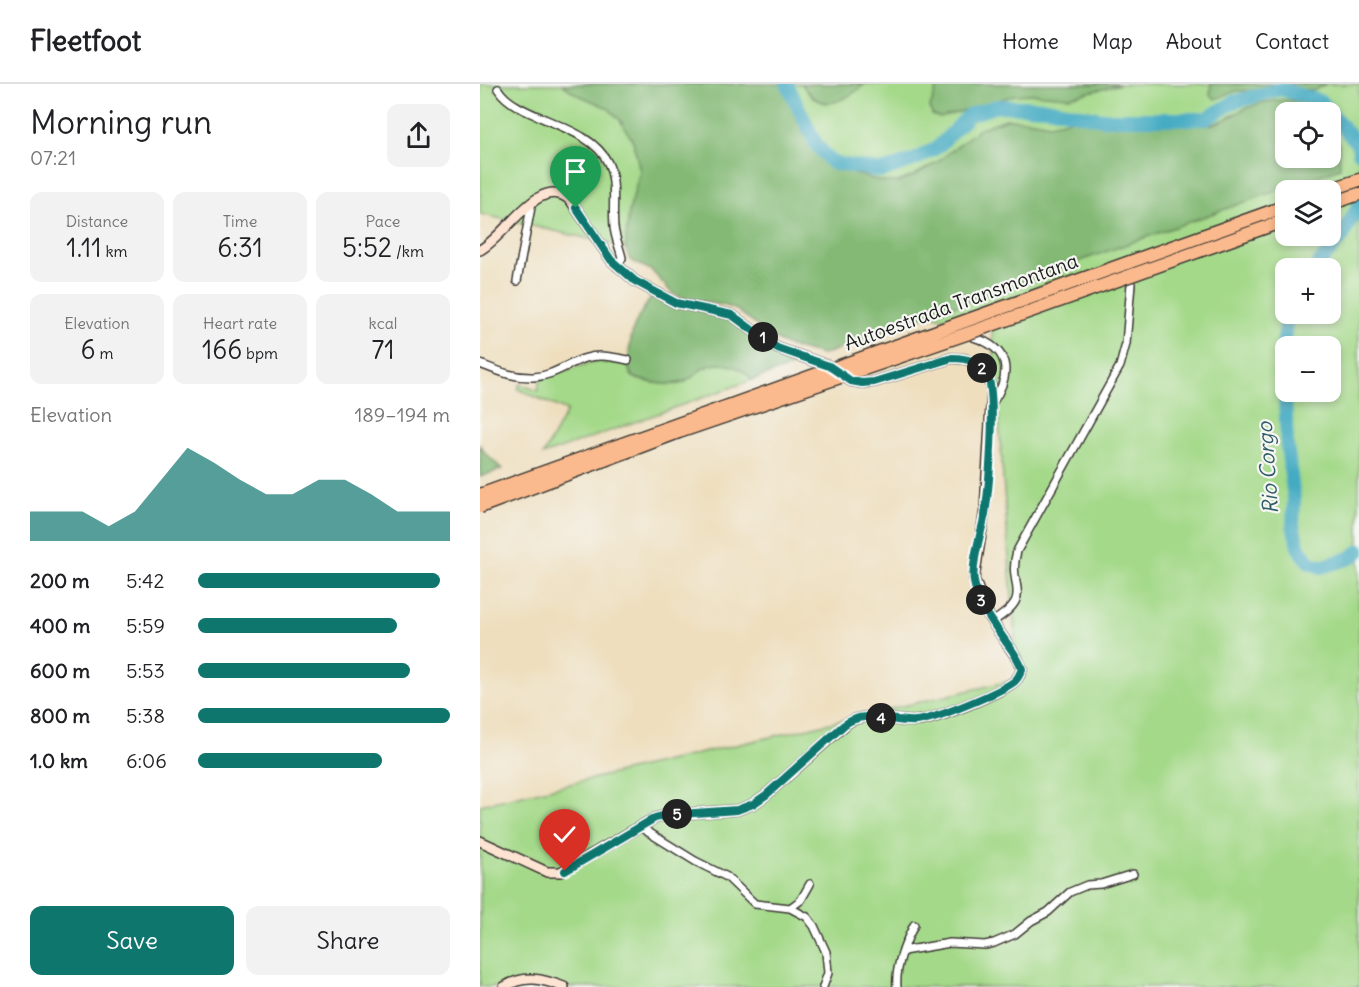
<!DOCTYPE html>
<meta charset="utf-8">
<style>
body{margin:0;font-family:Delius,sans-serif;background:#f2f2f2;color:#202124;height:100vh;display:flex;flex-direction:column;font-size:22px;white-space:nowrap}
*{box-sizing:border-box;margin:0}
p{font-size:20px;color:#757577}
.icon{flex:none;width:33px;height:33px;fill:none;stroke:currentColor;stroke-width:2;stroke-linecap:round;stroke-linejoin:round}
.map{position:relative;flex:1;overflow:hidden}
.sheet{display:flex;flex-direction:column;background:#fff;width:480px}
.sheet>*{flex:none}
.tools{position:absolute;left:795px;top:18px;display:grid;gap:12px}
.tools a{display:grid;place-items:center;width:66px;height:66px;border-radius:12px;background:#fff;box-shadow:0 3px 9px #0003;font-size:30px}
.pin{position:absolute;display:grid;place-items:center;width:51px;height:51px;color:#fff;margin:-62px -26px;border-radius:50% 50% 50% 0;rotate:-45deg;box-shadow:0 0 6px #0007}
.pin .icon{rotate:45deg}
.km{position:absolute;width:30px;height:30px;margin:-15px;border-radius:50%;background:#222;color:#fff;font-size:16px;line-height:30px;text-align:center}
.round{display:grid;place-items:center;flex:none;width:63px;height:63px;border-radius:12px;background:#f2f2f2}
.overview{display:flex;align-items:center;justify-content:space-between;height:102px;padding:0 30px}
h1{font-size:33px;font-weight:600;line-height:45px}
.stats{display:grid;grid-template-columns:repeat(3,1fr);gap:9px;height:102px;padding:6px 30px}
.stats div{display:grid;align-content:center;border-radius:12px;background:#f2f2f2;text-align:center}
.stats b{font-size:26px;font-weight:600}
.stats small{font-size:16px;font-weight:400}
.stats p{font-size:16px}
.chart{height:168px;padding:12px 30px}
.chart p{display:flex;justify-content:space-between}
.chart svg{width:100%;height:108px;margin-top:6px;fill:#0f766e;opacity:.7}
.button{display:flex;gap:12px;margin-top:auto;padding:12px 30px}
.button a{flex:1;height:69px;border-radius:12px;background:#0f766e;color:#fff;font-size:24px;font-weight:600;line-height:69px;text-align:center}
.button a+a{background:#f2f2f2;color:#202124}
ul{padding:0 30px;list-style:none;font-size:20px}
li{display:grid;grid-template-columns:96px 72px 1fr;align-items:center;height:45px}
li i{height:15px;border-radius:8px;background:#0f766e}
header{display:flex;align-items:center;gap:36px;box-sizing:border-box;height:84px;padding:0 30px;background:#fff;border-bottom:2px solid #e0e0e0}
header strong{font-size:28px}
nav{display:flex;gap:33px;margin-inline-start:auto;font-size:21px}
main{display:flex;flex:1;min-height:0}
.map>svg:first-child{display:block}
.green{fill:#a4d989;stroke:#607a52;stroke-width:1.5;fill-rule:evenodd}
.forest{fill:#83b975;stroke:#506a48;stroke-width:1.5}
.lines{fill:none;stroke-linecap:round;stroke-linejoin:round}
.river{stroke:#44abc3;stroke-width:14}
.street-casing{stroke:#3c3934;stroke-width:10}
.secondary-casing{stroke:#3c3934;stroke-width:12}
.highway-casing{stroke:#3c3934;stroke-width:15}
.street{stroke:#fff;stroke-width:7}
.secondary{stroke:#fde3d1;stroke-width:9}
.highway{stroke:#fbba8d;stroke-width:12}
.highway-bridge-casing{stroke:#3c3934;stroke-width:15;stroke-linecap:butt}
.highway-bridge{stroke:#fbba8d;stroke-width:12}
.route-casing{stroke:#fff;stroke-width:12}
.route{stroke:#0f766e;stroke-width:8}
.labels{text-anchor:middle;stroke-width:4.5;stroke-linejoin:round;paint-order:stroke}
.street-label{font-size:20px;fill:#1c1c1c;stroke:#f6f6f2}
.water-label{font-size:21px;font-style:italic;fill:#2e5c67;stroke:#f6f6f2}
</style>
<header>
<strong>Fleetfoot</strong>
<nav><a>Home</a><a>Map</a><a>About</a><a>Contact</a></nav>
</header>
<main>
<section class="sheet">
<div class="overview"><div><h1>Morning run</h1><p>07:21</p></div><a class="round"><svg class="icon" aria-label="share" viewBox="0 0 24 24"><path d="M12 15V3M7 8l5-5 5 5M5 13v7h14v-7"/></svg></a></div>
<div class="stats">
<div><p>Distance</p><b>1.11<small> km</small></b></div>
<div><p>Time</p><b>6:31</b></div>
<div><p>Pace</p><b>5:52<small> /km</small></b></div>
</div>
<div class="stats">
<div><p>Elevation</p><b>6<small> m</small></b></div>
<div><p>Heart rate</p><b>166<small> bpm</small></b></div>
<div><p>kcal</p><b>71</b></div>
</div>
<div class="chart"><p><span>Elevation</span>189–194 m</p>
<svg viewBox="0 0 160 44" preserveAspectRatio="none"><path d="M0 44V32L10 32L20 32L30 38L40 32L50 19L60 6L70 12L80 19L90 25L100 25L110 19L120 19L130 25L140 32L150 32L160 32V44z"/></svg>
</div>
<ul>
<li><b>200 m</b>5:42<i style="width:96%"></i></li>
<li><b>400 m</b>5:59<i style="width:79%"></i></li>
<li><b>600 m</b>5:53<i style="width:84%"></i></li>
<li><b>800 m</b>5:38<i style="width:100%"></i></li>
<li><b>1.0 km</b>6:06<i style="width:73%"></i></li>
</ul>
<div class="button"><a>Save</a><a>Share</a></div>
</section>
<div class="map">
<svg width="879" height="903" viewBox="0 0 879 903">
<rect width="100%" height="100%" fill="#f6f6f2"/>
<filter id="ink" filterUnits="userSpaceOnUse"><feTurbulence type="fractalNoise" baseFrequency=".0167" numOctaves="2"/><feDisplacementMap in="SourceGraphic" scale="12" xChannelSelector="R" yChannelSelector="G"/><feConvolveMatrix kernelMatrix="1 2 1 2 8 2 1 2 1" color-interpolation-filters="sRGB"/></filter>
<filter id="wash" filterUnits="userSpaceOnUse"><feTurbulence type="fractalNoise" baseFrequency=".008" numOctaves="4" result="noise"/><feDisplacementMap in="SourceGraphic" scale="24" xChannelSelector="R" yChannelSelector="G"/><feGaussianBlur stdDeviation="1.35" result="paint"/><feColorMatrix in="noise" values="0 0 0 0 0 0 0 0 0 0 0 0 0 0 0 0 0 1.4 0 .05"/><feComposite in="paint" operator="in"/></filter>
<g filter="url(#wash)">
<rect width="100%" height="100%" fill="#eedebd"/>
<!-- green -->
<path class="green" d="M 0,0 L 879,0 L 879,903 L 0,903 L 0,721 L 538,595 L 512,245 L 146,163 L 146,166 L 144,163 L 0,130 ZM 806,28 L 850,28 L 850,74 L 806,74 ZM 806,106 L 850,106 L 850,152 L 806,152 ZM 806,184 L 850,184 L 850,230 L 806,230 ZM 806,262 L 850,262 L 850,308 L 806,308 Z
M 116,277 L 148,280 L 148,284 L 157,295 C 170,298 190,303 203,299 C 210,296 215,289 222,285 C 239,275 261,281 272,296 L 63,371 L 87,327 L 38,305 L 40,300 L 58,307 L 60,294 Z"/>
<!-- forest -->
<path class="forest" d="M 82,0 L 302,0 L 325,44 L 354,78 L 369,88 L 404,98 L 418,98 L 433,92 L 456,79 L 499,45 L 526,35 L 548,36 L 570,40 L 592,35 L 617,38 L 729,41 C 742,39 752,31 764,25 C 789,14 819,11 842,28 L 806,28 L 806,74 L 850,74 L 851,38 L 859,61 L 860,84 L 390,252 L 391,253 L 342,271 L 308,262 L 291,253 L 257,226 L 243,221 L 205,215 L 192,209 L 171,186 L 150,176 L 146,166 L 146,154 L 149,128 L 160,87 L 153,57 L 140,36 L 128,24 L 96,10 Z
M 322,0 L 385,0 C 364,18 340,31 322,0 Z
M 458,0 L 641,0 L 590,13 L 552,10 L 535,11 L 460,34 L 452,31 L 450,23 Z
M 731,0 L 846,0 L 833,7 L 798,2 L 770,7 L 757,7 L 735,15 L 730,11 Z
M 173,211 L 248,234 L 265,244 L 295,269 L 324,278 L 272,296 C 261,281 239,275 222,285 C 216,289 211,296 203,298 C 191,303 165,298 153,293 C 144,285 151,247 157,236 C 161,227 168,219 173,211 Z
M 0,361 L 5,369 L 22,385 L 0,393 Z"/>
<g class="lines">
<!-- river -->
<path class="river" d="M 307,0 L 336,60 L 352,79 L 402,87 L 436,75 L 458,63 L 489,31 L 517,22 L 567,24 L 622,35 L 726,35 L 754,18 L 801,5 L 842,18 L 878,61 L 879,68
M 835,184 L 863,152 L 879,120
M 808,230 L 803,261 L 807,361 L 814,415 L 813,441 L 819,465 L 829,478 L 841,483 L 870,474 L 879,467"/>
</g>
</g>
<g filter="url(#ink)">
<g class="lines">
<defs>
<path id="street" d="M 18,5 C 37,36 109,39 128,79 C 137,98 132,122 134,143 C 135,154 140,164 142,174 L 137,183
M 37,197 L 52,118
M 493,253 C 529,264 533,288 513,318
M 0,280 C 18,287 34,294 54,293 C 74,292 88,279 106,274 C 120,270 134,273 148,276
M 512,538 C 557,510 526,505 537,467 L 640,282 L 646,260 L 651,200
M 160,743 L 215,777 L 247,793 L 275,820 L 310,824 L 327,833 L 334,842 L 346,868 L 348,889 L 343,903
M 310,824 L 321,816 L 330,800
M 423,867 L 470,859 L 505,861 L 514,859 L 535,850 L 551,837 L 568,828 L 590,808 L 607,801 L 621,800 L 653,790
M 417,903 C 415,883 425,859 434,841"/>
<path id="secondary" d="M 0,166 C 28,151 60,87 91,117 L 131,176 L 155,197 L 196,219 L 252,231 L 297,264 L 349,282 L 371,297 L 382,299 L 394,298 L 472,274 L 485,275 L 497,280 L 505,288 L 512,305 L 505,425 L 494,495 L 509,533 L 537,574 L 542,585 C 540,591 539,593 535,597 C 520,609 455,636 436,637 C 412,639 385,624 365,641 L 286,711 L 273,720 L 257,726 L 187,731 L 175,734 L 81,788 L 67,788 L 0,757
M 24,903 C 45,890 63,895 84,903"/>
<path id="highway" d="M 849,106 L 879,96
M 850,120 L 879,110"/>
</defs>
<!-- street casing -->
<use href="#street" class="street-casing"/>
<!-- secondary casing -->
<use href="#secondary" class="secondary-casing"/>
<!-- highway casing -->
<use href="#highway" class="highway-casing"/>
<!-- street -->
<use href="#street" class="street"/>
<!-- secondary -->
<use href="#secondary" class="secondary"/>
<!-- highway -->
<use href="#highway" class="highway"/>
<defs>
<path id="highway-bridge" d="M 0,411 L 806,122
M 0,423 L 199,348 L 492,248 L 806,136"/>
</defs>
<!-- highway-bridge casing -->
<use href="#highway-bridge" class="highway-bridge-casing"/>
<!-- highway-bridge -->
<use href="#highway-bridge" class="highway-bridge"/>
</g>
</g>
<g class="lines" filter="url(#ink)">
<defs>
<path id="route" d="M 85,787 L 175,734 L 187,731 L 257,726 L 273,720 L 286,711 L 364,641 C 385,624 412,639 436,637 C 454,636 521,608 535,597 C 539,593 540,590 542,585 C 539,575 532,566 526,558 C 514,540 498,520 494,498 C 491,479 501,450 505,430 C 509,405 517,309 507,290 C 500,277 486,274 472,274 L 394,298 L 382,299 L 371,297 L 349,282 L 297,264 L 252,231 L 196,219 L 155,197 L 131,176 L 96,124"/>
</defs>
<!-- route casing -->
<use href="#route" class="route-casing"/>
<!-- route -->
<use href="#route" class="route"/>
</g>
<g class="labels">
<!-- street labels -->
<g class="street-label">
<text transform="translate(481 218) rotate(-20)" y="7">Autoestrada Transmontana</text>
</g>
<!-- water labels -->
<g class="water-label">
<text transform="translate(788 384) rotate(-94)" y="7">Rio Corgo</text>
</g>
</g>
</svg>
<div class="tools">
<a><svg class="icon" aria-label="locate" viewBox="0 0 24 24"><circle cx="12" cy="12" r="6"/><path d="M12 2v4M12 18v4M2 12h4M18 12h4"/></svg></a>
<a><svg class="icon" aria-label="layers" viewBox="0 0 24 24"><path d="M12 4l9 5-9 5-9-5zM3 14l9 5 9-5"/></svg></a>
<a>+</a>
<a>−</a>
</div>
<div class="pin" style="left:96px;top:124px;background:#1e9e55"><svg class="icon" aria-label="arrive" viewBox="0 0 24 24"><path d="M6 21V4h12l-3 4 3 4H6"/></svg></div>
<div class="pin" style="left:85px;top:787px;background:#d93025"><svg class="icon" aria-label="check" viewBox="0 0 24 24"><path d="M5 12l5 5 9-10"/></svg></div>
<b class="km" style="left:283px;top:253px">1</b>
<b class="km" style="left:502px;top:284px">2</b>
<b class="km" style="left:501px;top:516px">3</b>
<b class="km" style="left:401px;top:634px">4</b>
<b class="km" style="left:197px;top:730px">5</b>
</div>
</main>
